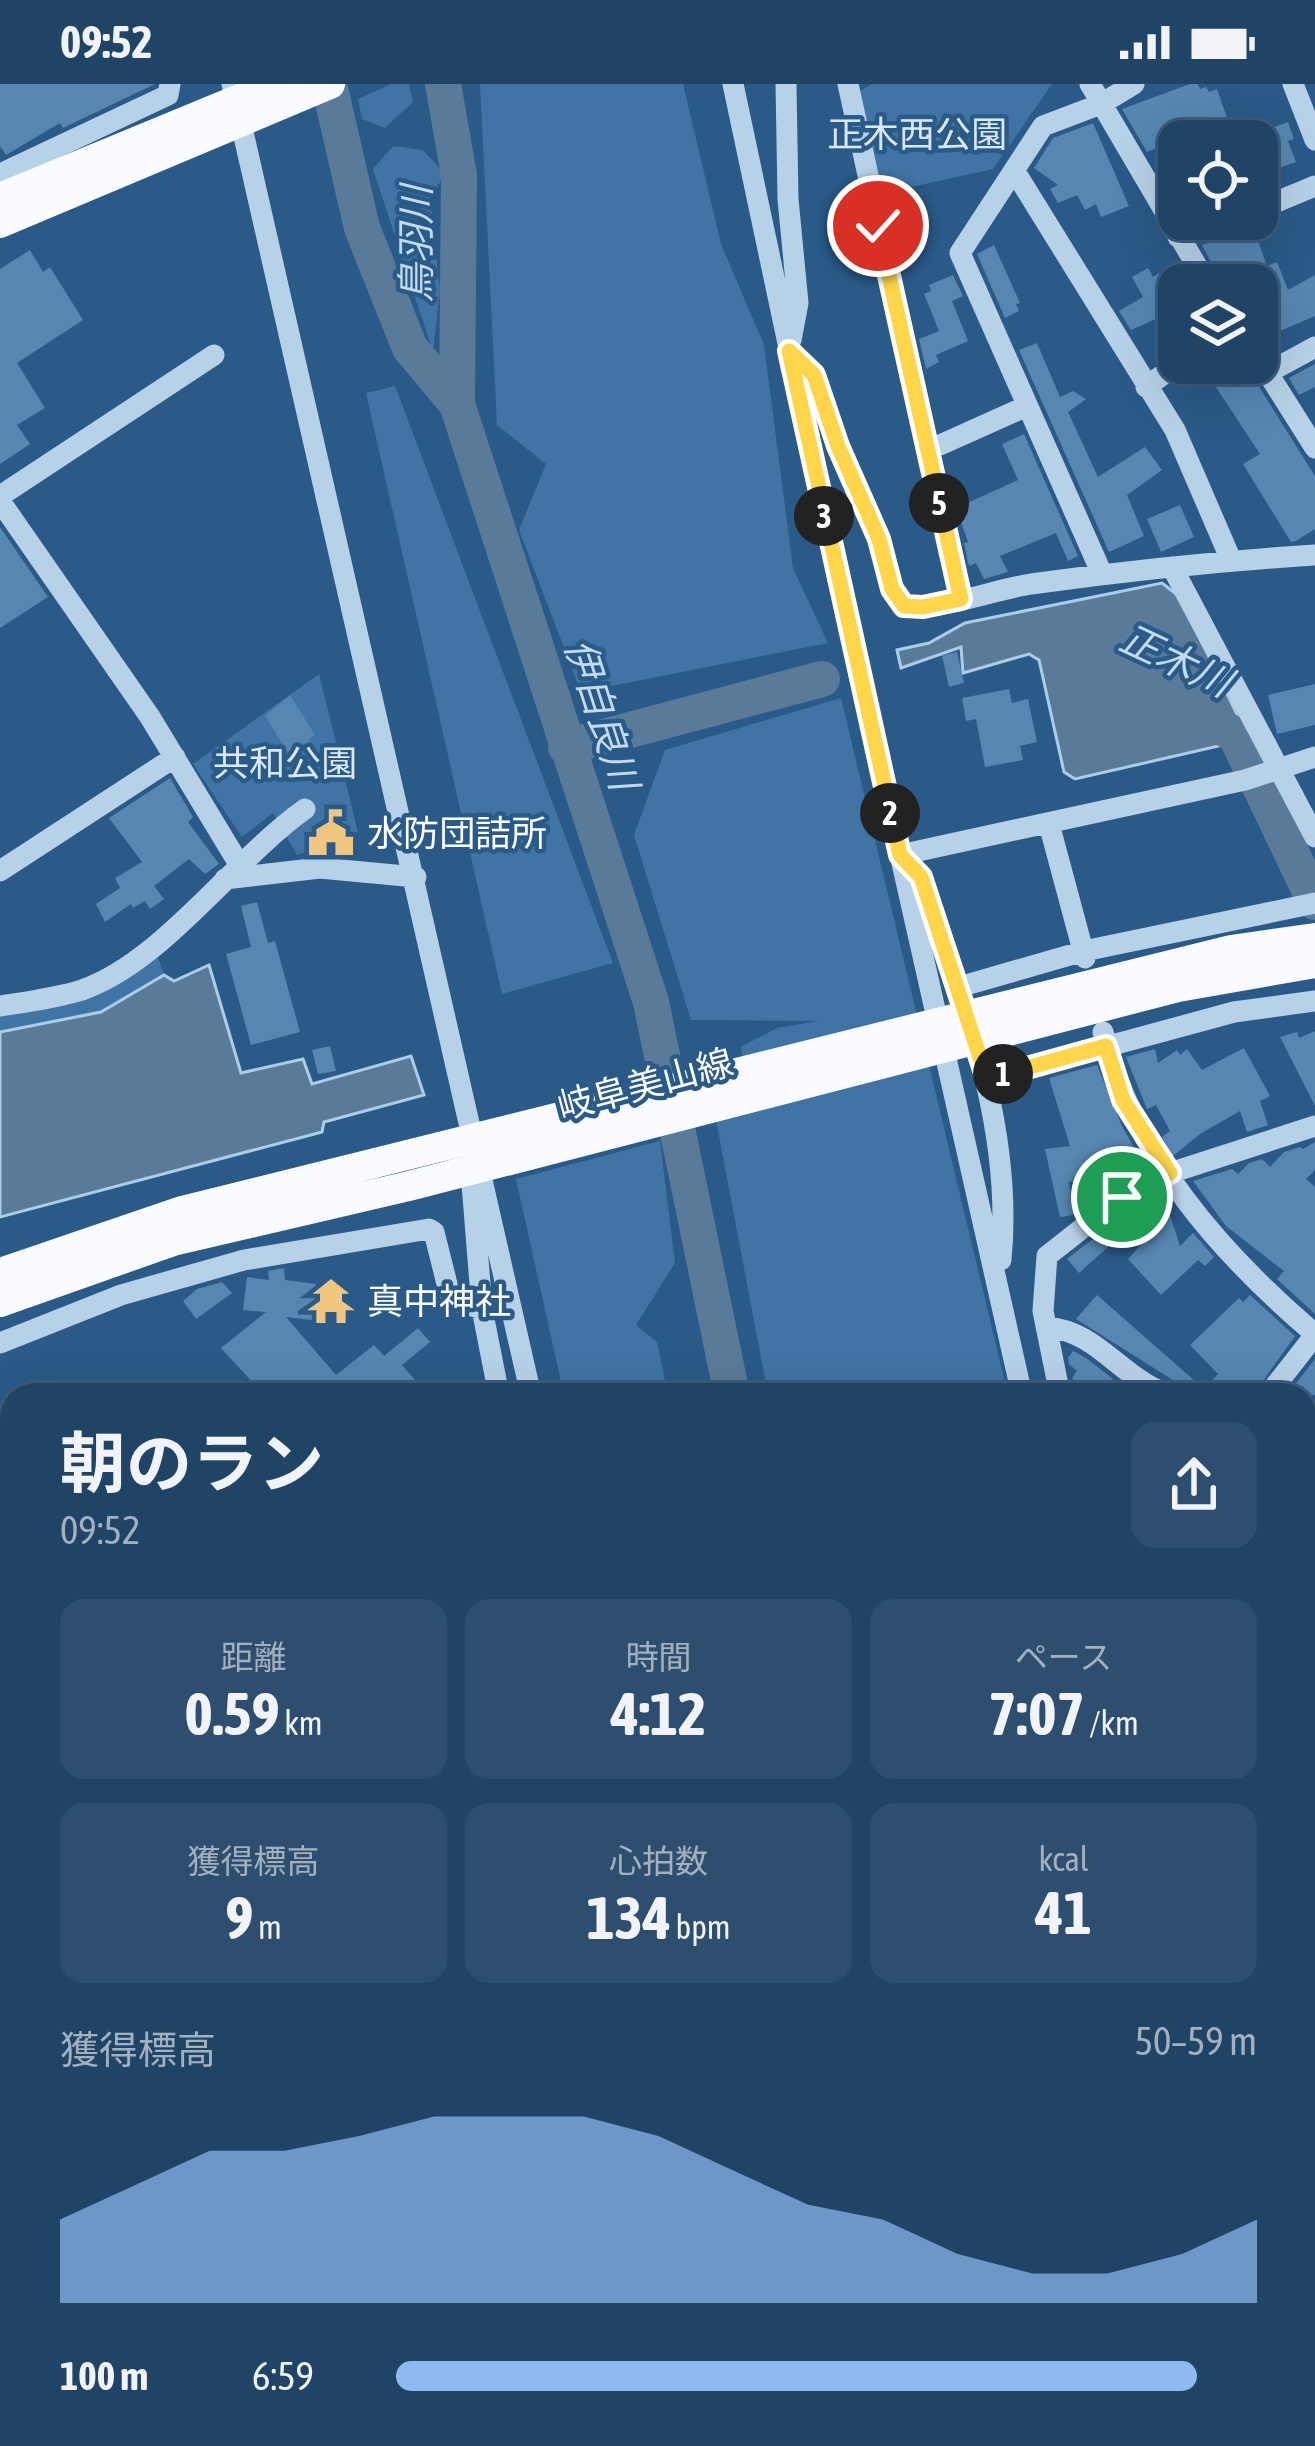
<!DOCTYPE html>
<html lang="ja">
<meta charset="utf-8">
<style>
body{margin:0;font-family:"Asap Condensed","Noto Sans JP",sans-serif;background:#2d4e6f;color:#f1f3f6;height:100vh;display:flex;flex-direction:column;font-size:45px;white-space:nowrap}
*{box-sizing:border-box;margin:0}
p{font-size:39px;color:#a2b0bf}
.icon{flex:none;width:66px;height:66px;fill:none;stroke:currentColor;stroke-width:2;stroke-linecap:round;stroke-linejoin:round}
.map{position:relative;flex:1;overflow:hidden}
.details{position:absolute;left:0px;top:1299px;width:1317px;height:1065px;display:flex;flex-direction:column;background:#204466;border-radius:36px 36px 0 0;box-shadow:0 12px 48px #0002,0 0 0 3px #3d5c7a}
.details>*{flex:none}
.tools{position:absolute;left:1158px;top:36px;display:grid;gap:24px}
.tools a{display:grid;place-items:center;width:120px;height:120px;border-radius:24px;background:#204466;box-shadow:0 12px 48px #0002,0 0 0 3px #3d5c7a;font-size:60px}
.pin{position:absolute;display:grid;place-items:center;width:102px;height:102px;color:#fff;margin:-51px;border:6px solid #fff;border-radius:50%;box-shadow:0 3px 12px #0007}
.km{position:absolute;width:60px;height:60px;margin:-30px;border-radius:50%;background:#222;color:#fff;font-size:33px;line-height:60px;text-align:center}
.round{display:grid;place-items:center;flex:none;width:126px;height:126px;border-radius:24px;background:#2d4e6f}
.head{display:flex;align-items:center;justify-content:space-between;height:204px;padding:0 60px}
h1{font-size:66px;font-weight:700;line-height:90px}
.metrics{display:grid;grid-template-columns:repeat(3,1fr);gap:18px;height:204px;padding:12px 60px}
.metrics div{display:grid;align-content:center;border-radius:24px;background:#2d4e6f;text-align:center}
.metrics b{font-size:60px;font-weight:700}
.metrics small{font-size:33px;font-weight:400}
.metrics p{font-size:33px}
.chart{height:336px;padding:24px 60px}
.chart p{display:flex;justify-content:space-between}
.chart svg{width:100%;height:216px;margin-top:12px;fill:#90b9f0;opacity:.7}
ul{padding:0 60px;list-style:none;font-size:39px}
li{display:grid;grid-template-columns:192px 144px 1fr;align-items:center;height:90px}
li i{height:30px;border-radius:15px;background:#90b9f0}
.status{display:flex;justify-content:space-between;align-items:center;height:84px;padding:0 60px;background:#204466;direction:ltr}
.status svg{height:33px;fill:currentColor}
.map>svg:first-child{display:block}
.green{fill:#3f74a4}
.water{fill:#5a7a99;stroke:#accde8;stroke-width:3}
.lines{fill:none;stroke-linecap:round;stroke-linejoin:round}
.stream{stroke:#accde8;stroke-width:6}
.river{stroke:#5a7a99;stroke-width:36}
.building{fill:#5686b1}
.minor{stroke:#b7d1e8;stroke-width:21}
.major{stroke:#f9fbfe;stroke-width:30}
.route-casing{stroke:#fff;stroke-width:24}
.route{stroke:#ffd54a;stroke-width:15}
.labels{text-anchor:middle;stroke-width:9;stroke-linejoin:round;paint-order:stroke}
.park-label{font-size:36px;fill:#dbe9f7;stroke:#2a5a88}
.poi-label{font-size:36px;fill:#fff;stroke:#2a5a88;text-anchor:start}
.street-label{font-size:36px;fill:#fff;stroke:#2a5a88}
.water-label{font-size:39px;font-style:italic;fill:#c3dbef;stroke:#2a5a88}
</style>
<div class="status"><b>09:52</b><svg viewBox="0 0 49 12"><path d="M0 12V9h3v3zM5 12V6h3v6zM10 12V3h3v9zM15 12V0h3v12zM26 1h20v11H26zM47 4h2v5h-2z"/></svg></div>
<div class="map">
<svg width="1315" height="2362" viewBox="0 0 1315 2362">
<rect width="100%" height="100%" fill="#2a5a88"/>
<!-- green -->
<path class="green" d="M 391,0 L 409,0 L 413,18 L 385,44 L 362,35 L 358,15 Z
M 480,0 L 683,0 L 721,160 L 764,261 L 793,484 L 828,559 L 581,608 L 519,446 L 546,380 L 497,341 Z
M 872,0 L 1052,0 L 993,85 L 879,110 L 860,7 Z
M 393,62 L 423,66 L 445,90 L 430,114 L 440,207 L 433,268 L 373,85 Z
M 395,302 L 613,879 L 502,910 L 366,309 Z
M 319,590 L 358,748 L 297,771 L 273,729 L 242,753 L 193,680 Z
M 841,614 L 1008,1311 L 768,1311 L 713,1020 L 750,1017 L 741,963 L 777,944 L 819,937 L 691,936 L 634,751 L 665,666 Z
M 158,873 L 164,891 L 101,928 L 0,948 L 0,929 Z
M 660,1057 L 675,1179 L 636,1241 L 657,1258 L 668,1311 L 564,1311 L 516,1095 Z
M 1059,2352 L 1235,2352 L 1237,2362 L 1064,2362 Z"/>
<!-- water -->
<path class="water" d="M 1162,499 L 1180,513 L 1249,655 L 1075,695 L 1064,688 L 1039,576 L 1029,570 L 963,589 L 961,563 L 901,584 L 897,566 L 929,559 L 965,539 Z
M 209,881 L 241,989 L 303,975 L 312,1000 L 411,972 L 424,1011 L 324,1038 L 322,1048 L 0,1133 L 0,948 L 101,928 L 164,891 L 174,897 Z"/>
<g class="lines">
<!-- stream -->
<path class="stream" d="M 0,1694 L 12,1682
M 0,2126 L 12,2110"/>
<!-- river -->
<path class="river" d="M 329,0 L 362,144 L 410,264 L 457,320 L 651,918 L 732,1311
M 443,0 L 459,91 L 457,320
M 1200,634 L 1235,650 L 1315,818
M 566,663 L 822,595
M 0,1558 L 12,1578
M 482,2352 L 489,2362
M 1007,2352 L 1010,2362"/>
</g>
<!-- building -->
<path class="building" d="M 0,0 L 155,0 L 63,44 L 60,39 L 6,71 L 0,62 Z
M 1190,0 L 1198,0 L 1200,5 L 1206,3 L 1209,8 L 1217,5 L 1235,57 L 1179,57 L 1178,103 L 1162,62 L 1147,68 L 1122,25 Z
M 1288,38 L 1294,55 L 1288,57 L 1296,78 L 1279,84 L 1273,67 L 1257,73 L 1257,49 Z
M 1093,39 L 1129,122 L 1101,133 L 1096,120 L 1085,126 L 1077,111 L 1058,119 L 1050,105 L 1058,101 L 1034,84 L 1053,54 Z
M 1254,146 L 1267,182 L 1277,178 L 1288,206 L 1315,191 L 1315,232 L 1266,253 L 1257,231 L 1257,201 L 1223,201 L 1202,161 Z
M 994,161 L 1020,219 L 1016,220 L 1019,227 L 1005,234 L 977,170 Z
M 30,166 L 43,188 L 50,183 L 83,236 L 17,279 L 45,324 L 17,341 L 30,360 L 0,380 L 0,185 Z
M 1177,178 L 1191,201 L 1179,201 L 1179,263 L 1158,234 L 1131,246 L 1119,227 L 1143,213 L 1132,193 L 1148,184 L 1153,193 Z
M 953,191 L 963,212 L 952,217 L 968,257 L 936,271 L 939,278 L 926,285 L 919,255 L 939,247 L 924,210 L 931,207 L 929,201 Z
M 1037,259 L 1060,313 L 1073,307 L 1086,315 L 1068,328 L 1098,393 L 1145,363 L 1162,386 L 1127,411 L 1144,452 L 1109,468 L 1019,266 Z
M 1200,279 L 1244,279 L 1315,392 L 1315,445 L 1296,457 L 1291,458 L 1243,380 L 1260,370 Z
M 1315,280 L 1315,303 L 1299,311 L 1289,294 Z
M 1024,350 L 1078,472 L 1068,477 L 1056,449 L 1000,472 L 1008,488 L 984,495 L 976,479 L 970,482 L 968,479 L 964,459 L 968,458 L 956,424 L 1018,396 L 1002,360 Z
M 1180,421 L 1194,453 L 1161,468 L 1147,435 Z
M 0,443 L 48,513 L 0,544 Z
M 957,568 L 964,599 L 949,603 L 942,571 Z
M 1315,600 L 1315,641 L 1277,650 L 1268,611 Z
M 1009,605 L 1012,619 L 1028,615 L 1037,658 L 1020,662 L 1023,676 L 985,683 L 976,635 L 966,637 L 962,614 Z
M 290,611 L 315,651 L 309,655 L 312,661 L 296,671 L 293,665 L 288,668 L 265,632 Z
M 170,694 L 193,733 L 188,738 L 219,780 L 205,790 L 189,775 L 154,802 L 164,815 L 150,825 L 145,817 L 133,824 L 131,820 L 105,838 L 96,820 L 120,804 L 115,794 L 142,778 L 109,734 Z
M 257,818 L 268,859 L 275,857 L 300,948 L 251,961 L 226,870 L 251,863 L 241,822 Z
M 1315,947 L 1315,1022 L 1280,953 L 1297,948 L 1299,954 Z
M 330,962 L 336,987 L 318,990 L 312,966 Z
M 1244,964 L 1270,1012 L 1260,1017 L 1268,1041 L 1247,1048 L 1240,1027 L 1200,1050 L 1173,1072 L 1162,1053 L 1170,1047 L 1156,1021 L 1147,1025 L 1126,973 L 1155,965 L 1158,979 L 1177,966 L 1180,971 L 1187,965 L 1202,986 Z
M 1097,981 L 1122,1042 L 1140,1074 L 1115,1085 L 1112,1078 L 1078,1089 L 1080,1096 L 1069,1098 L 1074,1131 L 1060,1133 L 1045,1065 L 1070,1062 L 1049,994 Z
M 1315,1058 L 1315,1086 L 1306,1095 L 1315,1103 L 1315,1230 L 1277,1195 L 1284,1187 L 1226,1142 L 1193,1097 L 1232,1085 L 1238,1090 L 1249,1079 L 1262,1075 L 1270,1083 L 1284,1068 L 1300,1063 L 1303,1065 Z
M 1163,1109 L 1180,1162 L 1193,1149 L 1214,1173 L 1205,1182 L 1198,1176 L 1161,1211 L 1128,1175 L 1159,1140 L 1147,1128 L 1079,1189 L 1067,1175 L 1130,1126 Z
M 284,1184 L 285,1196 L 316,1200 L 315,1210 L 323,1211 L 321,1227 L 313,1226 L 312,1236 L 286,1233 L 336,1291 L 374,1261 L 384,1272 L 418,1244 L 430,1258 L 402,1281 L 428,1311 L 361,1311 L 358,1307 L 354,1311 L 269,1311 L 260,1300 L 256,1302 L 221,1264 L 266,1228 L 243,1226 L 247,1193 L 269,1196 L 268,1187 Z
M 222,1198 L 232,1209 L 196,1235 L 183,1217 L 197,1205 Z
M 1097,1211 L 1204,1305 L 1218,1290 L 1190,1261 L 1239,1214 L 1243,1218 L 1250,1211 L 1295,1252 L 1253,1311 L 1184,1311 L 1176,1298 L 1076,1235 Z
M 1068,1264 L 1086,1274 L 1113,1295 L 1109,1299 L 1122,1311 L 1075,1311 L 1076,1299 L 1072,1294 L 1077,1287 L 1069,1280 L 1068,1274 L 1073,1267 Z
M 1315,1275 L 1315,1311 L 1287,1311 Z"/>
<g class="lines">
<!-- minor -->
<path class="minor" d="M 232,0 L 531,1311
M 733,0 L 839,500 L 1022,1311
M 786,0 L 788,115 L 798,219 L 791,256
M 848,0 L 961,515
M 1090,0 L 1208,201
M 1293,0 L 1315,56
M 1014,86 L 1175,346 L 1231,476
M 0,90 L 168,11 L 170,0
M 1257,126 L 1315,102
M 1178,153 L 1234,135
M 790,268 L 814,291 L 839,362 L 879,455 L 892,505 L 905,522 C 946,525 989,507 1031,500 C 1125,487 1220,477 1315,471
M 1257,272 L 1315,364
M 1269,288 L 1315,263
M 1146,303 L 1179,279
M 940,361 L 1027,322
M 0,412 L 214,271
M 0,417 L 150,633 L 239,780
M 1172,483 L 1315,753
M 1102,490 L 960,169 L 1043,42 L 1101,20 L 1134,0
M 1049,740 L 1085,874
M 900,771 L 1245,696 L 1315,673
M 900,772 L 921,792 C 963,915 1014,1044 1001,1176
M 0,787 L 175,673
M 225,795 L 320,784 L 416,793
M 959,903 L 1084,867 L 1315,819
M 0,922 C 26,918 57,914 82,906 C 163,878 233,776 305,725
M 1103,948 C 1133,1071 1221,1170 1315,1250
M 987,995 L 1234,928 L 1315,917
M 472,1100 L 482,1225 L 499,1311
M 1046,1243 C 1098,1247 1119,1293 1169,1311
M 0,1259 L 121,1211 L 244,1176 L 429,1145 L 434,1148 L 451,1216 L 482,1225
M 1060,1311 L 1043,1227 L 1047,1172 L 1122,1113 L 1170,1089 L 1315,1042
M 1268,1311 L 1315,1251
M 1305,1498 L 1315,1508
M 0,1656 L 12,1673
M 1305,1658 L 1315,1650
M 0,1891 L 12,1881
M 1305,1933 L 1315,1927
M 0,2051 L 12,2061
M 0,2106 L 12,2092
M 1305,2128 L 1315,2134
M 1305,2167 L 1315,2175
M 1305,2226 L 1315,2248
M 0,2321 L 11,2362
M 418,2352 L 424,2362
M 754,2352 L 757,2362
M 1250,2352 L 1253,2362
M 1276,2352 L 1277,2362
M 704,2362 L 723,2352"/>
<!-- major -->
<path class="major" d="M 0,114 L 276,0
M 0,139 L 330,0
M 0,1189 L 182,1127 L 1231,866 L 1315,854
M 0,1218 L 173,1157 L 409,1102 L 1178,903 L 1315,879"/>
</g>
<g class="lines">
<defs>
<path id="route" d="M 878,142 L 961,515 L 923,523 L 904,522 L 892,505 L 879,455 L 838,362 L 814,291 L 789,267 L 900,771 L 921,793 L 987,995 L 1106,962 L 1123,1016 L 1170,1089 L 1122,1113"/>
</defs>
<!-- route casing -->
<use href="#route" class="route-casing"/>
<!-- route -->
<use href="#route" class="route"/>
</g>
<!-- icons -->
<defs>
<symbol id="civic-bare" viewBox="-9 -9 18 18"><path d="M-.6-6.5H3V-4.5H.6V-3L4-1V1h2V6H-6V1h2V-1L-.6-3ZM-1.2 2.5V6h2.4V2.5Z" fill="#eec67f" stroke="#2a5a88" stroke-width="2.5" paint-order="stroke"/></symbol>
<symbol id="temple-bare" viewBox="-9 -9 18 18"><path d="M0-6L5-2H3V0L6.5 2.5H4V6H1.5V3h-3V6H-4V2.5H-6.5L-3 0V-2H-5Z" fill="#eec67f" stroke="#2a5a88" stroke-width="2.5" paint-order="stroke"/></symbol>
</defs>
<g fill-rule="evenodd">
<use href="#civic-bare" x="298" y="716" width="66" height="66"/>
<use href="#temple-bare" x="298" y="1184" width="66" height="66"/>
</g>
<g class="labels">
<!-- park labels -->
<g class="park-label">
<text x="917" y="63">正木西公園</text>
<text x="285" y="692">共和公園</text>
</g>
<!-- poi labels -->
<g class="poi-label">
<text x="367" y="762">水防団詰所</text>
<text x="367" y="1230">真中神社</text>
</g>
<!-- street labels -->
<g class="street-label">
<text transform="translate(645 1000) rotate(-15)" y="13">岐阜美山線</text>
</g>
<!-- water labels -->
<g class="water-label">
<text transform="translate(416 160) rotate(-90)" y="14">鳥羽川</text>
<text transform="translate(1176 576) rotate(25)" y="14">正木川</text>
<text transform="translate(602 630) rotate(72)" y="14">伊自良川</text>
</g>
</g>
</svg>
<div class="tools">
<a><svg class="icon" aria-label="locate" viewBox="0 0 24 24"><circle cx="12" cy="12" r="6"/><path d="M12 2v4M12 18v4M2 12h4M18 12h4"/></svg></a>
<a><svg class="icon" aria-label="layers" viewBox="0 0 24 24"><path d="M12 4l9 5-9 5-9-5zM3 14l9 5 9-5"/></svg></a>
</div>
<div class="pin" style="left:1122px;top:1113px;background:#1e9e55"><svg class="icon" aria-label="arrive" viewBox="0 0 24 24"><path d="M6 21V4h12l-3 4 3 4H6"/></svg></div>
<div class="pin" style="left:878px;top:142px;background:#d93025"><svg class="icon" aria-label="check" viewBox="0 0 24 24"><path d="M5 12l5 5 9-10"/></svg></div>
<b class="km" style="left:1003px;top:990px">1</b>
<b class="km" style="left:890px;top:729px">2</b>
<b class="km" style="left:824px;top:432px">3</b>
<b class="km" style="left:939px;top:419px">5</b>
<section class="details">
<div class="head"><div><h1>朝のラン</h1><p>09:52</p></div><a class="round"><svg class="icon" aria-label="share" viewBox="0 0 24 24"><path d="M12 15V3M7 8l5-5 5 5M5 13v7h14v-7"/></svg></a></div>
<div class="metrics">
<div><p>距離</p><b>0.59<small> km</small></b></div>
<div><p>時間</p><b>4:12</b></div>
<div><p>ペース</p><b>7:07<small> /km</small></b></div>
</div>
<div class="metrics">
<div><p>獲得標高</p><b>9<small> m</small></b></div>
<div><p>心拍数</p><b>134<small> bpm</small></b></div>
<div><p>kcal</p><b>41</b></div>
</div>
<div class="chart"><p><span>獲得標高</span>50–59 m</p>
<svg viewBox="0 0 160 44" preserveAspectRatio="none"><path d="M0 44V27L10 20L20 13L30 13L40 10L50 6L60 6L70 6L80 10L90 17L100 24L110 27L120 34L130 38L140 38L150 34L160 27V44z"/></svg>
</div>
<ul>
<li><b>100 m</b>6:59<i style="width:93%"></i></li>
</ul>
</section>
</div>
